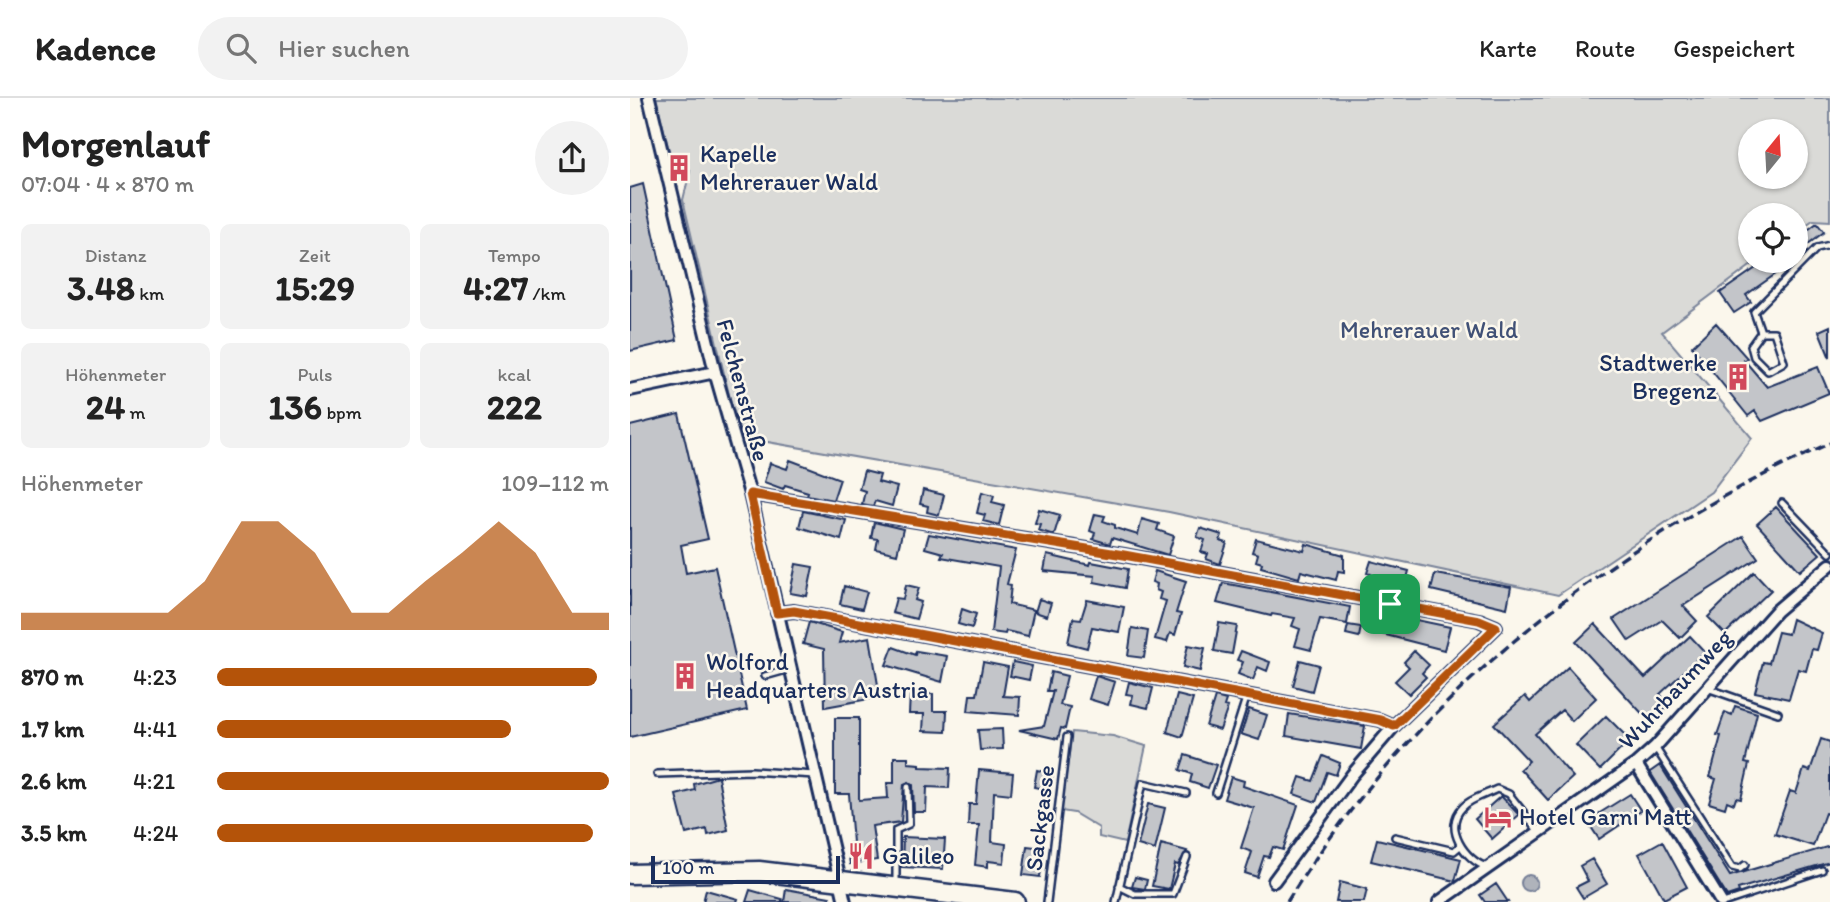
<!DOCTYPE html>
<html lang="de">
<meta charset="utf-8">
<style>
body{margin:0;font-family:Itim,sans-serif;background:#f2f2f2;color:#222;height:100vh;display:flex;flex-direction:column;font-size:26px;white-space:nowrap}
*{box-sizing:border-box;margin:0}
p{font-size:23px;color:#767676}
.icon{flex:none;width:38px;height:38px;fill:none;stroke:currentColor;stroke-width:2;stroke-linecap:round;stroke-linejoin:round}
.map{position:relative;flex:1;overflow:hidden}
.details{display:flex;flex-direction:column;background:#fff;width:630px}
.details>*{flex:none}
.needle{width:46px;rotate:18deg}
.buttons{position:absolute;left:1108px;top:21px;display:grid;gap:14px}
.buttons a{display:grid;place-items:center;width:70px;height:70px;border-radius:50%;background:#fff;box-shadow:0 2px 5px #0004;font-size:35px}
.scale{position:absolute;left:21px;bottom:18px;width:189px;box-sizing:border-box;padding-left:7px;border:4px solid #1b2f5e;border-top:0;font-size:19px;line-height:24px;white-space:nowrap;color:#1b2f5e;-webkit-text-stroke:5px #fbf7ec;paint-order:stroke}
.pin{position:absolute;display:grid;place-items:center;width:60px;height:60px;color:#fff;margin:-30px;border-radius:14px;box-shadow:0 4px 10px #0006}
.round{display:grid;place-items:center;flex:none;width:74px;height:74px;border-radius:37px;background:#f2f2f2}
.overview{display:flex;align-items:center;justify-content:space-between;height:119px;padding:0 21px}
h1{font-size:38px;font-weight:700;line-height:52px}
.stats{display:grid;grid-template-columns:repeat(3,1fr);gap:10px;height:119px;padding:7px 21px}
.stats div{display:grid;align-content:center;border-radius:10px;background:#f2f2f2;text-align:center}
.stats b{font-size:35px;font-weight:700}
.stats small{font-size:19px;font-weight:400}
.stats p{font-size:19px}
.chart{height:196px;padding:14px 21px}
.chart p{display:flex;justify-content:space-between}
.chart svg{width:100%;height:126px;margin-top:7px;fill:#b45309;opacity:.7}
ul{padding:0 21px;list-style:none;font-size:23px}
li{display:grid;grid-template-columns:112px 84px 1fr;align-items:center;height:52px}
li i{height:18px;border-radius:9px;background:#b45309}
header{display:flex;align-items:center;gap:42px;box-sizing:border-box;height:98px;padding:0 35px;background:#fff;border-bottom:2px solid #e0e0e0}
header strong{font-size:33px}
nav{display:flex;gap:38px;margin-inline-start:auto;font-size:24px}
.search{width:490px;height:63px;background:#f2f2f2;display:flex;align-items:center;gap:18px;box-sizing:border-box;padding:0 24px;border-radius:38px;color:#767676;font-size:26px}
main{display:flex;flex:1;min-height:0}
.map>svg:first-child{display:block}
.green{fill:#dadad7;stroke:#7a849a;stroke-width:2;fill-rule:evenodd}
.water{fill:#afb3bb;stroke:#747e96;stroke-width:2}
.building{fill:#c3c5c9;stroke:#1b2f5e;stroke-width:2}
.lines{fill:none;stroke-linecap:round;stroke-linejoin:round}
.service-casing{stroke:#1b2f5e;stroke-width:10}
.minor-casing{stroke:#1b2f5e;stroke-width:16}
.primary-casing{stroke:#1b2f5e;stroke-width:23}
.service{stroke:#fbf7ec;stroke-width:5}
.minor{stroke:#fbf7ec;stroke-width:10}
.primary{stroke:#fbf7ec;stroke-width:18}
.rail{stroke:#1b2f5e;stroke-width:3.5;stroke-dasharray:10 5;stroke-linecap:butt}
.route-casing{stroke:#fff;stroke-width:14}
.route{stroke:#b45309;stroke-width:9}
.labels{text-anchor:middle;stroke-width:5;stroke-linejoin:round;paint-order:stroke}
.poi-label{font-size:24px;fill:#1b2f5e;stroke:#fbf7ec;text-anchor:start}
.park-label{font-size:24px;fill:#415176;stroke:#fbf7ec}
.street-label{font-size:24px;fill:#1b2f5e;stroke:#fbf7ec}
</style>
<header>
<strong>Kadence</strong>
<div class="search"><svg class="icon" aria-label="search" viewBox="0 0 24 24"><circle cx="10" cy="10" r="6"/><path d="M15 15l6 6"/></svg>Hier suchen</div>
<nav><a>Karte</a><a>Route</a><a>Gespeichert</a></nav>
</header>
<main>
<section class="details">
<div class="overview"><div><h1>Morgenlauf</h1><p>07:04 · 4 × 870 m</p></div><a class="round"><svg class="icon" aria-label="share" viewBox="0 0 24 24"><path d="M12 15V3M7 8l5-5 5 5M5 13v7h14v-7"/></svg></a></div>
<div class="stats">
<div><p>Distanz</p><b>3.48<small> km</small></b></div>
<div><p>Zeit</p><b>15:29</b></div>
<div><p>Tempo</p><b>4:27<small> /km</small></b></div>
</div>
<div class="stats">
<div><p>Höhenmeter</p><b>24<small> m</small></b></div>
<div><p>Puls</p><b>136<small> bpm</small></b></div>
<div><p>kcal</p><b>222</b></div>
</div>
<div class="chart"><p><span>Höhenmeter</span>109–112 m</p>
<svg viewBox="0 0 160 44" preserveAspectRatio="none"><path d="M0 44V38L10 38L20 38L30 38L40 38L50 27L60 6L70 6L80 17L90 38L100 38L110 27L120 17L130 6L140 17L150 38L160 38V44z"/></svg>
</div>
<ul>
<li><b>870 m</b>4:23<i style="width:97%"></i></li>
<li><b>1.7 km</b>4:41<i style="width:75%"></i></li>
<li><b>2.6 km</b>4:21<i style="width:100%"></i></li>
<li><b>3.5 km</b>4:24<i style="width:96%"></i></li>
</ul>
</section>
<div class="map">
<svg width="1200" height="804" viewBox="0 0 1200 804">
<rect width="100%" height="100%" fill="#fbf7ec"/>
<filter id="ink" filterUnits="userSpaceOnUse"><feTurbulence type="fractalNoise" baseFrequency=".0143" numOctaves="2"/><feDisplacementMap in="SourceGraphic" scale="14" xChannelSelector="R" yChannelSelector="G"/><feConvolveMatrix kernelMatrix="1 2 1 2 8 2 1 2 1" color-interpolation-filters="sRGB"/></filter>
<g filter="url(#ink)">
<!-- green -->
<path class="green" d="M 26,0 L 1200,0 L 1200,123 L 1183,122 L 1166,134 L 1166,117 L 1120,117 L 1120,163 L 1127,163 L 1032,234 L 1122,340 L 1081,394 L 928,497 L 539,414 L 109,339 L 53,102 L 60,73 L 45,69 L 42,65 ZM 1120,33 L 1166,33 L 1166,79 L 1120,79 Z
M 442,634 L 483,638 L 516,648 L 495,745 L 469,739 L 469,730 L 444,715 L 431,713 Z"/>
<!-- water -->
<path class="water" d="M891 785a8 8 0 1 1 16 0a8 8 0 1 1-16 0Z"/>
<!-- building -->
<path class="building" d="M 13,86 L 47,242 L 0,253 L 0,90 Z
M 1187,125 L 1194,134 L 1166,155 L 1166,141 Z
M 1136,163 L 1142,163 L 1150,173 L 1116,197 L 1121,204 L 1104,215 L 1090,195 Z
M 1086,225 L 1117,260 L 1114,262 L 1137,289 L 1188,269 L 1199,295 L 1132,323 L 1125,313 L 1118,318 L 1062,248 Z
M 1200,228 L 1200,260 L 1189,233 Z
M 49,316 L 78,441 L 51,447 L 56,475 L 85,469 L 117,612 L 0,639 L 0,328 Z
M 160,362 L 210,381 L 203,402 L 177,397 L 178,394 L 155,387 L 153,391 L 134,384 L 140,365 L 157,371 Z
M 234,373 L 250,377 L 248,384 L 267,389 L 262,408 L 245,403 L 243,408 L 232,406 L 235,393 L 229,391 Z
M 293,392 L 314,397 L 309,417 L 297,414 L 298,408 L 290,406 Z
M 352,394 L 364,397 L 362,404 L 374,407 L 369,427 L 353,423 L 355,417 L 347,415 Z
M 1146,409 L 1190,456 L 1170,473 L 1127,426 Z
M 409,411 L 430,417 L 424,437 L 408,432 L 410,426 L 405,425 Z
M 173,413 L 216,422 L 211,442 L 169,429 Z
M 465,416 L 475,418 L 473,423 L 485,427 L 485,430 L 508,437 L 512,421 L 529,426 L 527,432 L 544,438 L 538,457 L 482,440 L 480,446 L 463,441 L 465,435 L 460,433 Z
M 244,424 L 273,431 L 267,456 L 246,451 L 248,441 L 241,440 Z
M 570,430 L 592,437 L 590,443 L 597,445 L 590,466 L 576,461 L 578,456 L 571,454 L 575,442 L 567,439 Z
M 299,436 L 386,452 L 377,486 L 381,487 L 379,506 L 404,512 L 398,538 L 376,533 L 375,536 L 361,534 L 369,469 L 311,459 L 313,455 L 295,450 Z
M 1113,438 L 1128,460 L 1053,508 L 1067,523 L 1050,540 L 1032,522 L 999,543 L 984,521 Z
M 626,441 L 674,453 L 676,446 L 714,457 L 714,474 L 708,473 L 706,482 L 671,473 L 669,480 L 631,469 L 632,465 L 626,463 L 628,456 L 622,454 Z
M 417,457 L 460,467 L 461,464 L 498,471 L 495,490 L 464,484 L 465,478 L 414,473 Z
M 741,463 L 779,473 L 772,498 L 742,489 L 744,485 L 739,483 L 741,476 L 737,475 Z
M 166,466 L 183,469 L 177,498 L 160,495 Z
M 525,473 L 556,483 L 546,515 L 551,516 L 545,537 L 540,535 L 537,544 L 525,541 L 536,503 L 529,501 L 531,494 L 526,492 L 527,486 L 522,484 Z
M 1124,474 L 1141,492 L 1095,536 L 1078,519 Z
M 805,476 L 881,489 L 877,510 L 801,492 Z
M 593,485 L 720,509 L 717,526 L 690,521 L 681,552 L 665,548 L 670,531 L 662,528 L 665,520 L 642,516 L 641,518 L 587,505 Z
M 276,487 L 289,490 L 285,502 L 291,504 L 286,521 L 262,515 L 266,500 L 273,501 Z
M 214,488 L 237,494 L 232,511 L 210,506 Z
M 409,501 L 421,505 L 417,518 L 405,514 Z
M 457,502 L 494,509 L 489,534 L 462,529 L 457,550 L 438,545 L 443,520 L 451,521 Z
M 332,511 L 346,516 L 342,530 L 328,526 Z
M 753,515 L 820,529 L 814,552 L 748,535 Z
M 1162,521 L 1192,535 L 1187,552 L 1182,551 L 1176,573 L 1168,571 L 1159,601 L 1125,594 L 1133,564 L 1139,565 L 1148,534 L 1158,536 Z
M 179,524 L 212,534 L 209,545 L 240,539 L 250,599 L 195,609 L 194,551 L 173,546 Z
M 589,525 L 607,528 L 602,556 L 584,553 Z
M 965,526 L 1015,580 L 1060,538 L 1075,554 L 1030,596 L 1039,607 L 1020,624 L 946,544 Z
M 718,527 L 731,529 L 729,539 L 716,536 Z
M 502,530 L 518,533 L 514,560 L 498,558 Z
M 558,547 L 575,550 L 570,573 L 553,569 Z
M 263,549 L 285,557 L 286,553 L 317,558 L 312,584 L 256,567 Z
M 611,553 L 640,564 L 637,573 L 628,569 L 623,582 L 608,576 L 613,564 L 607,562 Z
M 784,553 L 799,567 L 792,575 L 796,579 L 779,596 L 765,583 L 779,569 L 774,564 Z
M 670,562 L 689,567 L 682,593 L 663,588 Z
M 353,564 L 378,569 L 373,598 L 390,599 L 389,617 L 338,613 L 340,597 L 347,597 Z
M 383,564 L 402,568 L 399,582 L 380,578 Z
M 938,569 L 966,600 L 942,623 L 932,612 L 905,636 L 943,679 L 918,702 L 890,671 L 899,663 L 864,626 L 895,598 L 900,604 Z
M 421,574 L 437,578 L 430,607 L 440,609 L 435,631 L 431,630 L 428,641 L 389,632 L 414,628 L 423,593 L 417,593 Z
M 466,578 L 485,584 L 478,607 L 459,601 Z
M 499,584 L 523,590 L 518,610 L 501,606 L 503,597 L 496,596 Z
M 280,596 L 303,596 L 303,613 L 317,613 L 316,634 L 293,633 L 294,616 L 279,616 Z
M 547,597 L 563,601 L 552,639 L 537,634 Z
M 585,599 L 596,602 L 594,608 L 598,609 L 590,632 L 576,628 Z
M 1105,608 L 1127,615 L 1115,665 L 1119,666 L 1111,701 L 1106,700 L 1104,706 L 1097,703 L 1095,710 L 1079,705 L 1086,681 L 1080,679 L 1091,638 L 1087,637 L 1095,614 L 1102,617 Z
M 619,611 L 637,617 L 629,642 L 611,636 Z
M 659,616 L 735,628 L 731,651 L 656,638 Z
M 976,618 L 1000,642 L 970,672 L 946,647 Z
M 205,620 L 229,620 L 229,702 L 258,700 L 257,685 L 264,685 L 264,659 L 278,659 L 278,665 L 290,666 L 290,669 L 320,670 L 319,690 L 297,689 L 296,714 L 284,714 L 283,687 L 279,684 L 274,686 L 271,724 L 242,728 L 247,762 L 220,766 L 217,746 L 223,745 L 219,696 L 205,696 Z
M 372,631 L 373,651 L 350,652 L 348,632 Z
M 1191,641 L 1200,644 L 1200,717 L 1195,715 L 1183,748 L 1145,736 L 1160,693 L 1166,695 L 1174,671 L 1180,673 Z
M 555,657 L 586,667 L 578,690 L 560,684 L 562,676 L 550,672 Z
M 693,658 L 710,665 L 706,677 L 697,674 L 686,704 L 664,696 L 670,679 L 683,683 Z
M 1030,667 L 1100,778 L 1200,748 L 1200,764 L 1108,791 L 1109,794 L 1097,798 L 1020,674 Z
M 349,672 L 383,675 L 381,696 L 364,694 L 362,744 L 376,746 L 374,765 L 358,763 L 358,769 L 345,767 L 349,727 L 338,727 L 339,706 L 346,706 Z
M 407,672 L 423,676 L 419,692 L 404,689 Z
M 88,679 L 98,732 L 78,737 L 77,731 L 56,736 L 46,697 L 65,692 L 64,686 Z
M 601,679 L 614,683 L 613,688 L 668,707 L 653,752 L 643,749 L 639,759 L 634,758 L 627,779 L 615,775 L 622,754 L 611,750 L 624,710 L 594,701 Z
M 1000,696 L 1011,713 L 969,741 L 957,723 Z
M 871,698 L 889,717 L 862,741 L 845,721 Z
M 518,706 L 535,710 L 525,752 L 508,747 Z
M 273,739 L 315,741 L 313,771 L 272,769 Z
M 747,741 L 831,761 L 825,783 L 741,763 Z
M 1032,743 L 1057,789 L 1034,801 L 1009,756 Z
M 531,746 L 557,753 L 548,767 L 545,766 L 539,791 L 522,788 Z
M 397,748 L 414,750 L 410,779 L 393,777 Z
M 962,761 L 977,786 L 953,800 L 946,789 L 958,783 L 950,768 Z
M 505,779 L 517,782 L 515,791 L 502,789 Z
M 710,784 L 737,791 L 734,804 L 706,804 Z
M 866,786 L 878,804 L 855,804 L 850,797 Z
M 156,791 L 200,799 L 199,804 L 154,804 Z
M 76,792 L 108,801 L 107,804 L 73,804 Z
M 120,792 L 152,801 L 152,804 L 116,804 Z"/>
<g class="lines">
<defs>
<path id="service" d="M 1131,234 L 1124,214 L 1187,150 L 1200,147
M 1131,234 L 1144,234 L 1154,264 L 1138,273 L 1124,259 L 1121,248 Z
M 1152,405 L 1200,455
M 135,578 L 160,571
M 1077,590 L 1148,615
M 1025,649 L 1102,769 L 1110,771 L 1115,767
M 27,676 L 122,673 L 185,677
M 586,695 L 617,597
M 765,739 L 824,753 L 830,748
M 857,769 C 836,763 812,730 833,709 C 840,701 857,696 867,691 L 879,696 L 909,734
M 266,785 L 266,732 L 279,726 L 278,689
M 489,788 L 505,796 L 543,796 L 557,759
M 417,804 L 437,639
M 486,804 L 513,685 L 556,695
M 1096,804 L 1192,772"/>
<path id="minor" d="M 19,0 L 85,274 L 120,396 L 215,804
M 0,292 L 85,274
M 120,396 L 494,457 L 849,522 L 866,529 L 764,628 L 722,677 L 644,783
M 147,515 L 164,513 L 750,622 L 764,628
M 1006,666 L 1091,804
M 809,804 L 1006,666 L 1025,649 L 1146,513 L 1200,467"/>
<path id="primary" d="M 0,776 L 129,773 L 385,804"/>
</defs>
<!-- service casing -->
<use href="#service" class="service-casing"/>
<!-- minor casing -->
<use href="#minor" class="minor-casing"/>
<!-- primary casing -->
<use href="#primary" class="primary-casing"/>
<!-- service -->
<use href="#service" class="service"/>
<!-- minor -->
<use href="#minor" class="minor"/>
<!-- primary -->
<use href="#primary" class="primary"/>
<!-- rail -->
<path class="rail" d="M 657,804 C 784,599 982,443 1200,345"/>
</g>
</g>
<g class="lines" filter="url(#ink)">
<defs>
<path id="route" d="M 120,396 L 494,457 L 849,522 L 866,529 L 764,628 L 750,622 L 164,513 L 147,515 Z"/>
</defs>
<!-- route casing -->
<use href="#route" class="route-casing"/>
<!-- route -->
<use href="#route" class="route"/>
</g>
<!-- icons -->
<defs>
<symbol id="building-bare" viewBox="-9 -9 18 18"><path d="M-4-6H4V6H1V3H-1V6H-4ZM-2.5-4.3h1.7v1.8h-1.7ZM.8-4.3h1.7v1.8H.8ZM-2.5-1h1.7V.8h-1.7ZM.8-1h1.7V.8H.8Z" fill="#d1495b" stroke="#fbf7ec" stroke-width="2.5" paint-order="stroke"/></symbol>
<symbol id="hotel-bare" viewBox="-9 -9 18 18"><path d="M-6-4.5h1.5V1H6V5H4.5V3h-9V5H-6ZM-4 0a1.8 1.8 0 1 1 3.6 0ZM.5 0V-2.5h3Q6-2.5 6 0Z" fill="#d1495b" stroke="#fbf7ec" stroke-width="2.5" paint-order="stroke"/></symbol>
<symbol id="restaurant-bare" viewBox="-9 -9 18 18"><path d="M-5-6h1v4h1v-4h1v4h1v-4h1v5L-1.5 .5V6h-2V.5L-5-1ZM5-6V6H3V1.5H1.5Q1.5-4 5-6Z" fill="#d1495b" stroke="#fbf7ec" stroke-width="2.5" paint-order="stroke"/></symbol>
</defs>
<g fill-rule="evenodd">
<use href="#building-bare" x="30" y="51" width="38" height="38"/>
<use href="#building-bare" x="1089" y="260" width="38" height="38"/>
<use href="#building-bare" x="36" y="559" width="38" height="38"/>
<use href="#hotel-bare" x="849" y="700" width="38" height="38"/>
<use href="#restaurant-bare" x="212" y="739" width="38" height="38"/>
</g>
<g class="labels">
<!-- poi labels -->
<g class="poi-label">
<text x="70" y="64">Kapelle<tspan x="70" dy="28">Mehrerauer Wald</tspan></text>
<text x="1087" y="273" text-anchor="end">Stadtwerke<tspan x="1087" dy="28">Bregenz</tspan></text>
<text x="76" y="572">Wolford<tspan x="76" dy="28">Headquarters Austria</tspan></text>
<text x="889" y="727">Hotel Garni Matt</text>
<text x="252" y="766">Galileo</text>
</g>
<!-- park labels -->
<g class="park-label">
<text x="799" y="240">Mehrerauer Wald</text>
</g>
<!-- street labels -->
<g class="street-label">
<text transform="translate(113 292) rotate(75)" y="8">Felchenstraße</text>
<text transform="translate(1045 591) rotate(-47)" y="8">Wuhrbaumweg</text>
<text transform="translate(410 720) rotate(-83)" y="8">Sackgasse</text>
</g>
</g>
</svg>
<div class="buttons">
<a><svg class="needle" viewBox="-14 -14 28 28"><path d="M0-13l5 13h-10z" fill="#e53935"/><path d="M0 13l5-13h-10z" fill="#767676"/></svg></a>
<a><svg class="icon" aria-label="locate" viewBox="0 0 24 24"><circle cx="12" cy="12" r="6"/><path d="M12 2v4M12 18v4M2 12h4M18 12h4"/></svg></a>
</div>
<div class="scale">100 m</div>
<div class="pin" style="left:760px;top:506px;background:#1e9e55"><svg class="icon" aria-label="arrive" viewBox="0 0 24 24"><path d="M6 21V4h12l-3 4 3 4H6"/></svg></div>
</div>
</main>
